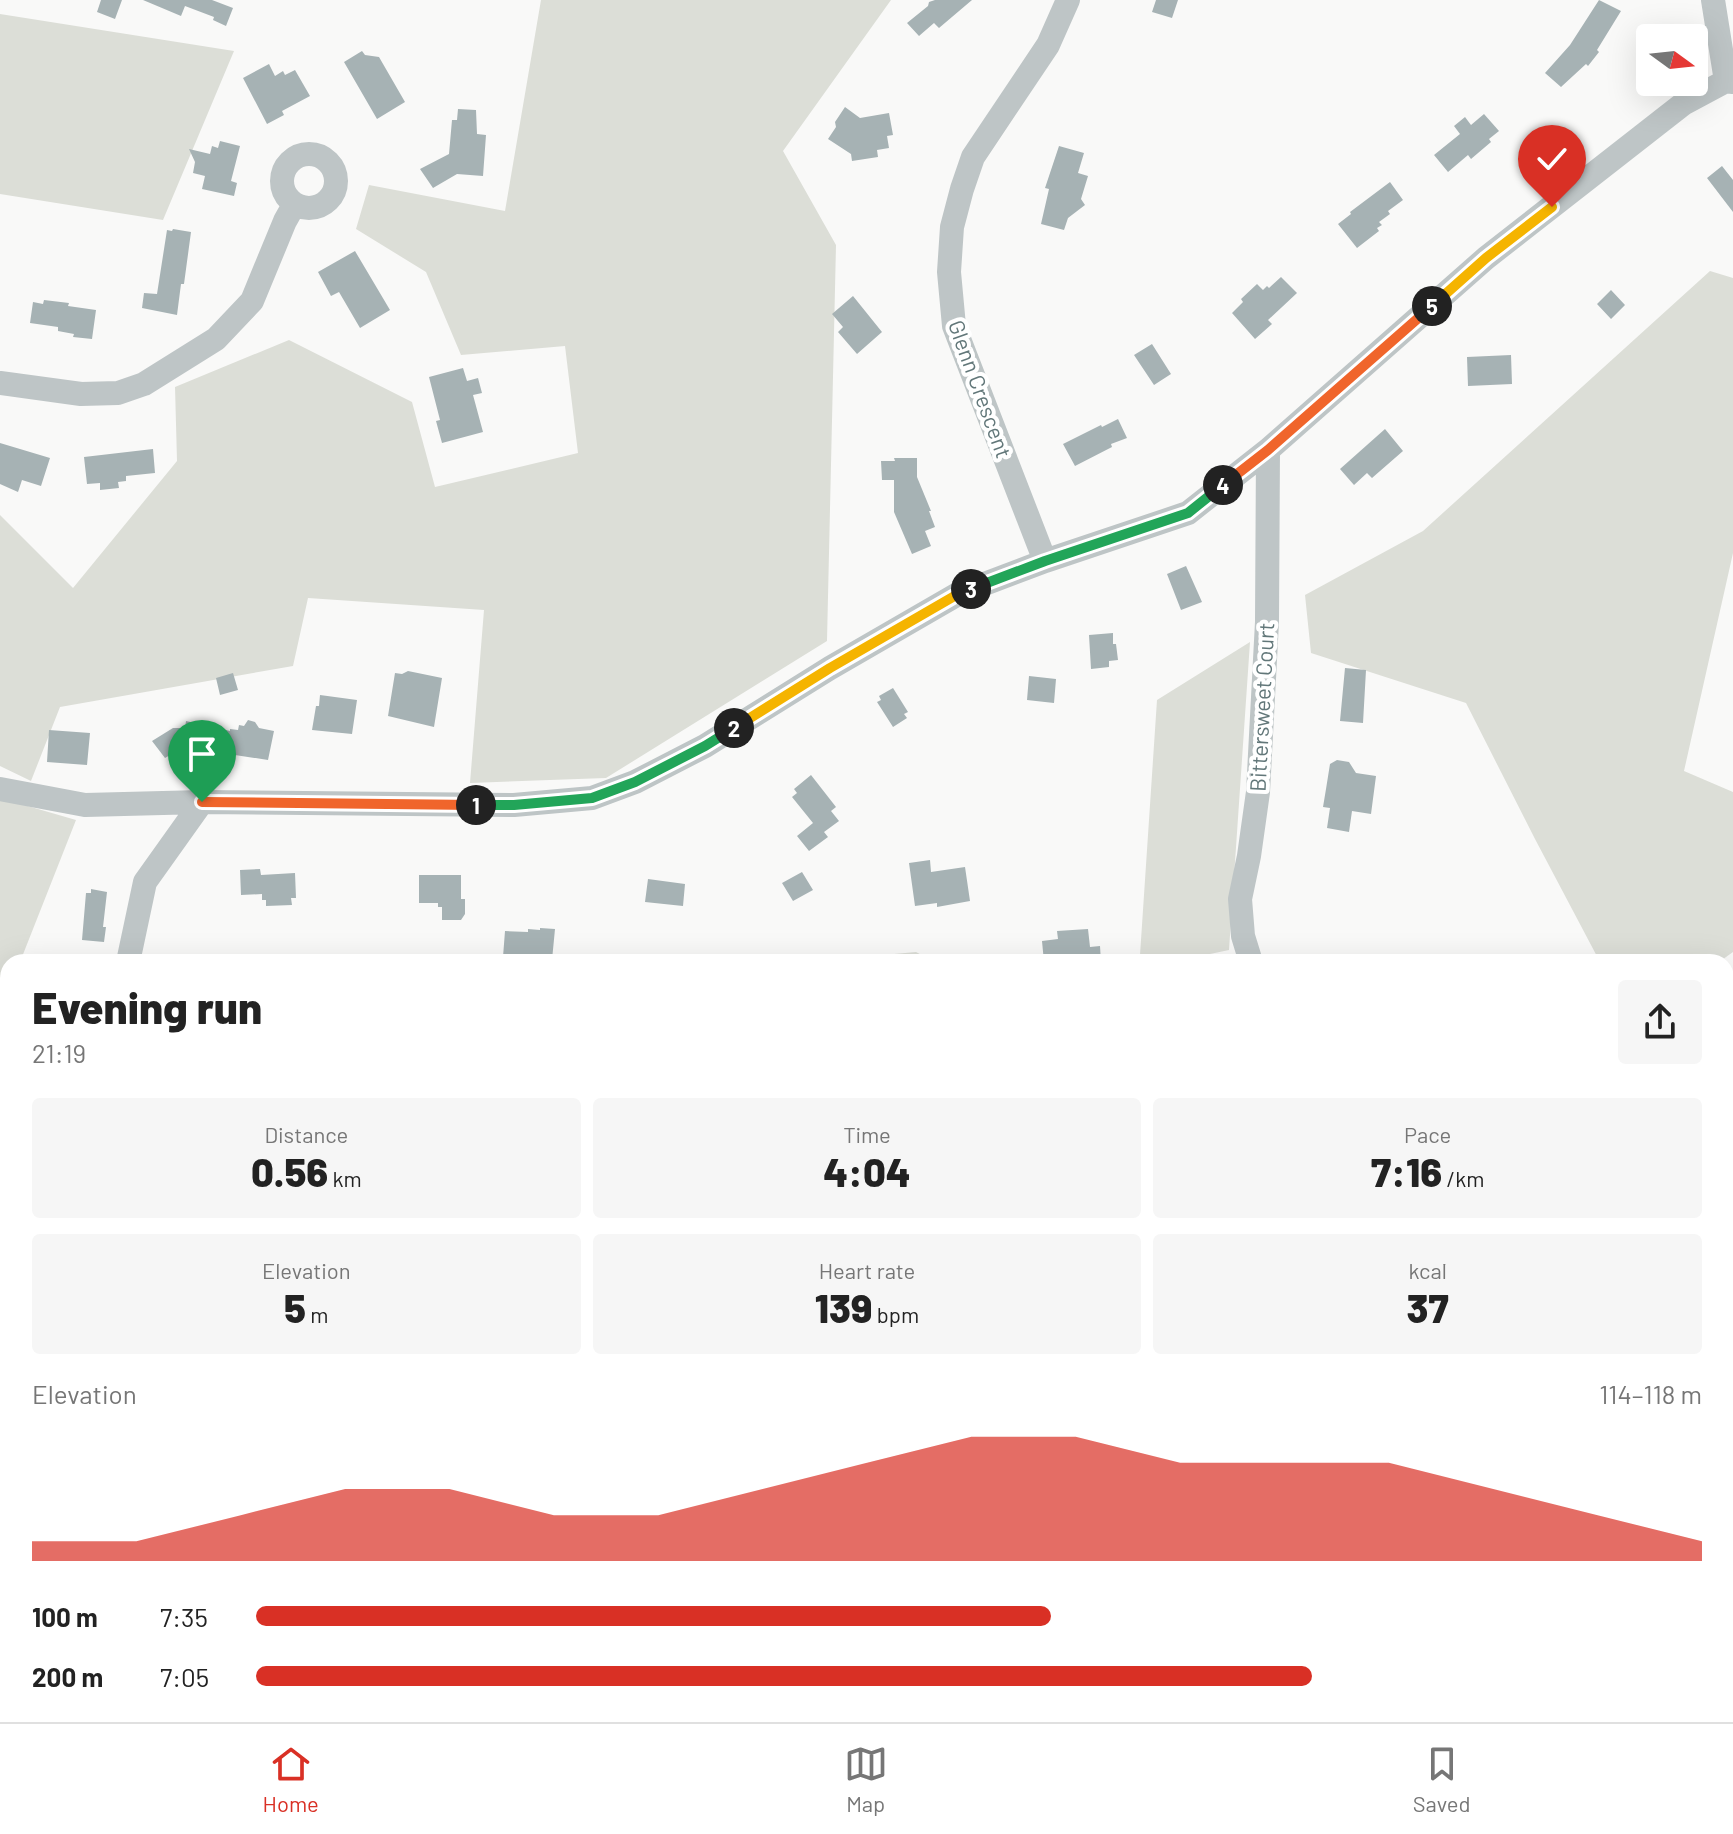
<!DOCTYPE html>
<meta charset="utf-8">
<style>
body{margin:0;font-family:Barlow,sans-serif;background:#f6f6f6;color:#222;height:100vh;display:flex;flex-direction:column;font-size:30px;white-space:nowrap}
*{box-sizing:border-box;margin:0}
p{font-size:26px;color:#767676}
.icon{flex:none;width:44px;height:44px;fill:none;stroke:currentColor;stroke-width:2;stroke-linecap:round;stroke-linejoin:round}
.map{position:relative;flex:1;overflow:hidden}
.panel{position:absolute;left:0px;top:954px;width:1734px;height:768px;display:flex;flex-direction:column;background:#fff;border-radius:24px 24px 0 0;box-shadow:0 8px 32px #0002}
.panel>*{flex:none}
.needle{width:52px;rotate:105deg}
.tools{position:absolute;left:1636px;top:24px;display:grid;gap:16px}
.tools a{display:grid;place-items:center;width:72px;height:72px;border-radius:8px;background:#fff;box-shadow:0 8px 32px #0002;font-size:40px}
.pin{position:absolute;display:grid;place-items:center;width:68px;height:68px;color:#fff;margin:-82px -34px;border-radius:50% 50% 50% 0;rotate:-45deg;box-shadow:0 0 8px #0007}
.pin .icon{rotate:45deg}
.km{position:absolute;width:40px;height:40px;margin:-20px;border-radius:50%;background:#222;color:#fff;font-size:22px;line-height:40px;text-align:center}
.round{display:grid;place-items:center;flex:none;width:84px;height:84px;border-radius:8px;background:#f6f6f6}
.summary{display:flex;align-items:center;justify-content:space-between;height:136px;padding:0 32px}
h1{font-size:44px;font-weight:800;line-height:60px}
.metrics{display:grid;grid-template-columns:repeat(3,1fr);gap:12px;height:136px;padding:8px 32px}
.metrics div{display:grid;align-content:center;border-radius:8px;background:#f6f6f6;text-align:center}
.metrics b{font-size:40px;font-weight:800}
.metrics small{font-size:22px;font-weight:400}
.metrics p{font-size:22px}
.chart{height:224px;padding:16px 32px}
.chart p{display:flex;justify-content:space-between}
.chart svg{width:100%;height:144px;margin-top:8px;fill:#d93025;opacity:.7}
ul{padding:0 32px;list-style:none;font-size:26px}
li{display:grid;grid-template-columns:128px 96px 1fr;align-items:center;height:60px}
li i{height:20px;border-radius:10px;background:#d93025}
.menu{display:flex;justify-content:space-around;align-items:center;height:112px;border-top:2px solid #e0e0e0;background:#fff;font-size:22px;color:#767676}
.menu a{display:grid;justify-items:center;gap:4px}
.menu .selected{color:#d93025}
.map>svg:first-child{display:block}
.green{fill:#dcded7}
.building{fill:#a6b2b4}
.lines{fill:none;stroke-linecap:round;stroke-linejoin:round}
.minor{stroke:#bec5c6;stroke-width:24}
.split-1-casing{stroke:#fff;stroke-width:16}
.split-2-casing{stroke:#fff;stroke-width:16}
.split-3-casing{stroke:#fff;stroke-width:16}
.split-4-casing{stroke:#fff;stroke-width:16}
.split-5-casing{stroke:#fff;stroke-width:16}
.split-6-casing{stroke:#fff;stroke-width:16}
.split-1{stroke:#f0652b;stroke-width:10}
.split-2{stroke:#22a559;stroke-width:10}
.split-3{stroke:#f5b400;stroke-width:10}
.split-4{stroke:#22a559;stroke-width:10}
.split-5{stroke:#f0652b;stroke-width:10}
.split-6{stroke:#f5b400;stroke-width:10}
.labels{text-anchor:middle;stroke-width:8;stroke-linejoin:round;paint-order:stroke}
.street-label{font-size:22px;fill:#627779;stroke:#fff}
</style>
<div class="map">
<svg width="1733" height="1722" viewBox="0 0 1733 1722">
<rect width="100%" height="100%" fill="#f9f9f8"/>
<!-- green -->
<path class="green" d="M 541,0 L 891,0 L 783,151 L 836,245 L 827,641 L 606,778 L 470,783 L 484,610 L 308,598 L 293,666 L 60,707 L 31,781 L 0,766 L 0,515 L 73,588 L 177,461 L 175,387 L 289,340 L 412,402 L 435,487 L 578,453 L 565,346 L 461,355 L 426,272 L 356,229 L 369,185 L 505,211 Z
M 0,14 L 234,51 L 163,220 L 0,194 Z
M 1710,271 L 1733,278 L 1733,553 L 1684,771 L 1733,792 L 1733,952 L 1719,962 L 1600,962 L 1535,839 L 1466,703 L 1311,653 L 1305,595 L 1423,531 Z
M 1250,642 L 1229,950 L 1172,962 L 1133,962 L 1140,955 L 1157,700 Z
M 0,798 L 76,820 L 20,962 L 8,962 L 8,993 L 0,1013 Z
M 916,952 L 935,962 L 807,962 Z
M 0,1060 L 8,1066 L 8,1394 L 0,1409 Z
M 8,1484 L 8,1583 L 0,1601 L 0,1503 Z"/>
<!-- building -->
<path class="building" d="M 101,0 L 122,0 L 115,19 L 97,12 Z
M 143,0 L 212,0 L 233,8 L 226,26 L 213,20 L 214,17 L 185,6 L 181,16 Z
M 935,0 L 972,0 L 939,28 L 934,23 L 919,36 L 907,23 L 928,6 L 929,2 Z
M 1156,0 L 1178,0 L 1172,18 L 1152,12 Z
M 1599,0 L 1621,11 L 1597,50 L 1599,52 L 1588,66 L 1586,64 L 1561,87 L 1545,73 L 1570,45 Z
M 362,51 L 365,55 L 379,57 L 405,102 L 377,119 L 344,62 Z
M 269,64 L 275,76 L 283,71 L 285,75 L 295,70 L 310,96 L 282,111 L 284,115 L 267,124 L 243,78 Z
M 845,107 L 860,118 L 889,113 L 893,135 L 887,136 L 889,148 L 877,150 L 878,157 L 852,161 L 851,154 L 828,139 L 836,127 L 835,122 Z
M 458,109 L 476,110 L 477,134 L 486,135 L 483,176 L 457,174 L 433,188 L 420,169 L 449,154 L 452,120 L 457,120 Z
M 1484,114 L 1499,131 L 1489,139 L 1491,142 L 1471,159 L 1468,155 L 1448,172 L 1434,155 L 1460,134 L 1454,126 L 1465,117 L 1471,125 Z
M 220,141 L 240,146 L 231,181 L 237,183 L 234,196 L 202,189 L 205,176 L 193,173 L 195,162 L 189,149 L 210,154 L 212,146 L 218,148 Z
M 1059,146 L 1084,153 L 1078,173 L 1088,176 L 1081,199 L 1085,205 L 1068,218 L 1064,230 L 1041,224 L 1049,189 L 1045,188 Z
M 1722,166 L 1733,180 L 1733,212 L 1707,178 Z
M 1390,182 L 1403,200 L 1388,211 L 1390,214 L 1379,222 L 1382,225 L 1377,228 L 1379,231 L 1357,248 L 1338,224 L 1351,214 L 1350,212 Z
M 173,229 L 191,232 L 184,284 L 181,284 L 177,315 L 142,308 L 144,293 L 157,294 L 167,230 L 172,231 Z
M 355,251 L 390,310 L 360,328 L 339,292 L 331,296 L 318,272 Z
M 1281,277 L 1297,293 L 1268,320 L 1272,324 L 1255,339 L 1232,313 L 1243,302 L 1241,299 L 1257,284 L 1263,290 L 1267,286 L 1269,288 Z
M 1611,290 L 1625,305 L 1611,319 L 1597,304 Z
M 853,296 L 882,332 L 857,354 L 838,332 L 843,327 L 832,314 Z
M 44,300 L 69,303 L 68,306 L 96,310 L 92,339 L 73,337 L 74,334 L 58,331 L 58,327 L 30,323 L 33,302 L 43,304 Z
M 1152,344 L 1171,374 L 1154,385 L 1134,355 Z
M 1511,355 L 1512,384 L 1468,386 L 1467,357 Z
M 463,368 L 467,381 L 478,378 L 482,393 L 473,395 L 483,432 L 442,443 L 436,421 L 440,420 L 429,377 Z
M 1118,419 L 1127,438 L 1111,444 L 1112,447 L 1075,466 L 1063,444 L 1101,425 L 1102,427 Z
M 1385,429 L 1403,451 L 1372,478 L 1367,473 L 1354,485 L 1340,469 Z
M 0,443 L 50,458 L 41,486 L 22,480 L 18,492 L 0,484 Z
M 153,449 L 155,473 L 126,476 L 126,481 L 118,482 L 119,488 L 100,490 L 100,483 L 87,484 L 84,457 Z
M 894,458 L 917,458 L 917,477 L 931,511 L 929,511 L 935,527 L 925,531 L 931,546 L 912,554 L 894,512 L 894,480 L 882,480 L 881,461 L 895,461 Z
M 1186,566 L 1202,602 L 1181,610 L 1167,574 Z
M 1113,633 L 1113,644 L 1116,644 L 1118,660 L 1109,661 L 1109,667 L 1091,669 L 1089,635 Z
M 1345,668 L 1366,670 L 1363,723 L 1340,721 Z
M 408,671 L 442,678 L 434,727 L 388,716 L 395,673 L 402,674 Z
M 233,673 L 238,690 L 220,695 L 216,678 Z
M 1029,676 L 1056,679 L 1054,703 L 1027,700 Z
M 893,688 L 908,712 L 904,714 L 907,718 L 893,727 L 877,702 L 881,700 L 879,696 Z
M 320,695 L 357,700 L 352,734 L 312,730 L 316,706 L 319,706 Z
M 248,720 L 255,722 L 259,728 L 274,731 L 268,760 L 183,747 L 165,758 L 152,741 L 173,728 L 185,728 L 186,721 L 230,731 L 230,729 L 238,730 L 239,725 L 244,726 Z
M 49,730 L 90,733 L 87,765 L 47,762 Z
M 1337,760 L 1349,762 L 1356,773 L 1376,776 L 1371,814 L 1352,811 L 1349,832 L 1327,828 L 1330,808 L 1323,807 L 1326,789 L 1330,764 Z
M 811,775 L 836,807 L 831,811 L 839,821 L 824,832 L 828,837 L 809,851 L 797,836 L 813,823 L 792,797 L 797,793 L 794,789 Z
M 930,860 L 931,872 L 965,867 L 970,901 L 937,907 L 937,903 L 915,906 L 909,863 Z
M 260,869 L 261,875 L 295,873 L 296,898 L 291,898 L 292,905 L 266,906 L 266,900 L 262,900 L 262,894 L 241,895 L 240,870 Z
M 802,872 L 813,890 L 793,901 L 782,883 Z
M 419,875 L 461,875 L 461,899 L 465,899 L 465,914 L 461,920 L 442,920 L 442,907 L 438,907 L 438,903 L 419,903 Z
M 648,879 L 685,884 L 683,906 L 645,902 Z
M 91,889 L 107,892 L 103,927 L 106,927 L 104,942 L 82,940 L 86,893 L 91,893 Z
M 540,928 L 555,929 L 552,960 L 547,960 L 547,962 L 530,962 L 531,959 L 503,957 L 505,931 L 528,932 L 528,929 L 540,930 Z
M 1088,929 L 1090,947 L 1100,946 L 1101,962 L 1044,962 L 1042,941 L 1058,939 L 1057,931 Z"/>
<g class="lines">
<!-- minor -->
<path class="minor" d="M 1713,0 L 1726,81
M282 181a27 27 0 1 1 54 0a27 27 0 1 1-54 0Z
M 0,383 L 81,394 L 118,393 L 144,384 L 216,339 L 252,301 L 285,221 L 294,205
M 1045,561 L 954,326 L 949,272 L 952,227 L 962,189 L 973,157 L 1048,45 L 1068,0
M 0,789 L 85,805 L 202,802
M 128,962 L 145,882 L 202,802 L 514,805 L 592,798 L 635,782 L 705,746 L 830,668 L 958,594 L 1045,561 L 1188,513 L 1268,450 L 1486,258 L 1683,104 L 1726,81 L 1733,82
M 1251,962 L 1243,936 L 1240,899 L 1249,856 L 1258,792 L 1267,622 L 1268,450
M 0,1439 L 8,1427
M 728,1714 L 729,1722
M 0,1720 L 35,1722"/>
</g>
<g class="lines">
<defs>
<path id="split-1" d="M 202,802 L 476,805"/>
<path id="split-2" d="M 476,805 L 514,805 L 592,798 L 635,782 L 705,746 L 734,728"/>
<path id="split-3" d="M 734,728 L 830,668 L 958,594 L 971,589"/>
<path id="split-4" d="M 971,589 L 1045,561 L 1188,513 L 1223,485"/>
<path id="split-5" d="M 1223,485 L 1268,450 L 1432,306"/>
<path id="split-6" d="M 1432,306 L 1486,258 L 1552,207"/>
</defs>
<!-- split-1 casing -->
<use href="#split-1" class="split-1-casing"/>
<!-- split-2 casing -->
<use href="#split-2" class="split-2-casing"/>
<!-- split-3 casing -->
<use href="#split-3" class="split-3-casing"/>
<!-- split-4 casing -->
<use href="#split-4" class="split-4-casing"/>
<!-- split-5 casing -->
<use href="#split-5" class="split-5-casing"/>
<!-- split-6 casing -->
<use href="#split-6" class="split-6-casing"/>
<!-- split-1 -->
<use href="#split-1" class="split-1"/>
<!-- split-2 -->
<use href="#split-2" class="split-2"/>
<!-- split-3 -->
<use href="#split-3" class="split-3"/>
<!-- split-4 -->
<use href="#split-4" class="split-4"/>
<!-- split-5 -->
<use href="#split-5" class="split-5"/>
<!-- split-6 -->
<use href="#split-6" class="split-6"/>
</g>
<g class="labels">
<!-- street labels -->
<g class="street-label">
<text transform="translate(980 389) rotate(70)" y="8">Glenn Crescent</text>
<text transform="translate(1262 707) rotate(-87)" y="8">Bittersweet Court</text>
</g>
</g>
</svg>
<div class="tools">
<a><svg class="needle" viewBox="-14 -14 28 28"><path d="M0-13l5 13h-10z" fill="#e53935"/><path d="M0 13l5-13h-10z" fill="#767676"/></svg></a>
</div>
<div class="pin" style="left:202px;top:802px;background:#1e9e55"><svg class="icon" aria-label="arrive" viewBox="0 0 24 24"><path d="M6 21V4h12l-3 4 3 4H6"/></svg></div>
<div class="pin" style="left:1552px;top:207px;background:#d93025"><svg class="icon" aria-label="check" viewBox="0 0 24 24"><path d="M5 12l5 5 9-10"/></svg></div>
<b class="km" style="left:476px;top:805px">1</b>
<b class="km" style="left:734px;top:728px">2</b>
<b class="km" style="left:971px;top:589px">3</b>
<b class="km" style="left:1223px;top:485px">4</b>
<b class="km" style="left:1432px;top:306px">5</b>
<section class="panel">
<div class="summary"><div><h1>Evening run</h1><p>21:19</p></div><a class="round"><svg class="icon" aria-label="share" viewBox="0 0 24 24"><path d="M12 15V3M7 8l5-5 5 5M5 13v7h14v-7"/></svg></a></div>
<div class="metrics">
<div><p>Distance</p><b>0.56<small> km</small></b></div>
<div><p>Time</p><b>4:04</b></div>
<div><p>Pace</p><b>7:16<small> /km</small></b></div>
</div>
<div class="metrics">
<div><p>Elevation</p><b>5<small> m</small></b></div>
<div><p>Heart rate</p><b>139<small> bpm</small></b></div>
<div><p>kcal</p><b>37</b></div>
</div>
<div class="chart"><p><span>Elevation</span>114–118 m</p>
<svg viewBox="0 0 160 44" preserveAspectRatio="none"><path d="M0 44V38L10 38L20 30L30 22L40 22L50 30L60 30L70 22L80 14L90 6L100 6L110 14L120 14L130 14L140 22L150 30L160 38V44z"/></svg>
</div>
<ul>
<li><b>100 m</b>7:35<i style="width:55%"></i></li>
<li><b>200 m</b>7:05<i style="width:73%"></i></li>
</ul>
</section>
</div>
<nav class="menu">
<a class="selected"><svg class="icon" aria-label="home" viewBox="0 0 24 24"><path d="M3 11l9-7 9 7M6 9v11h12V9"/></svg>Home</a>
<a><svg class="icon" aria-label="map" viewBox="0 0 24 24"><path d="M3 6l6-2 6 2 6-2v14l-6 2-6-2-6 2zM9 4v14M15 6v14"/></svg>Map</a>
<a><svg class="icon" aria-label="saved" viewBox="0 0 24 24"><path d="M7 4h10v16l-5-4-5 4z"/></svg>Saved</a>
</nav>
